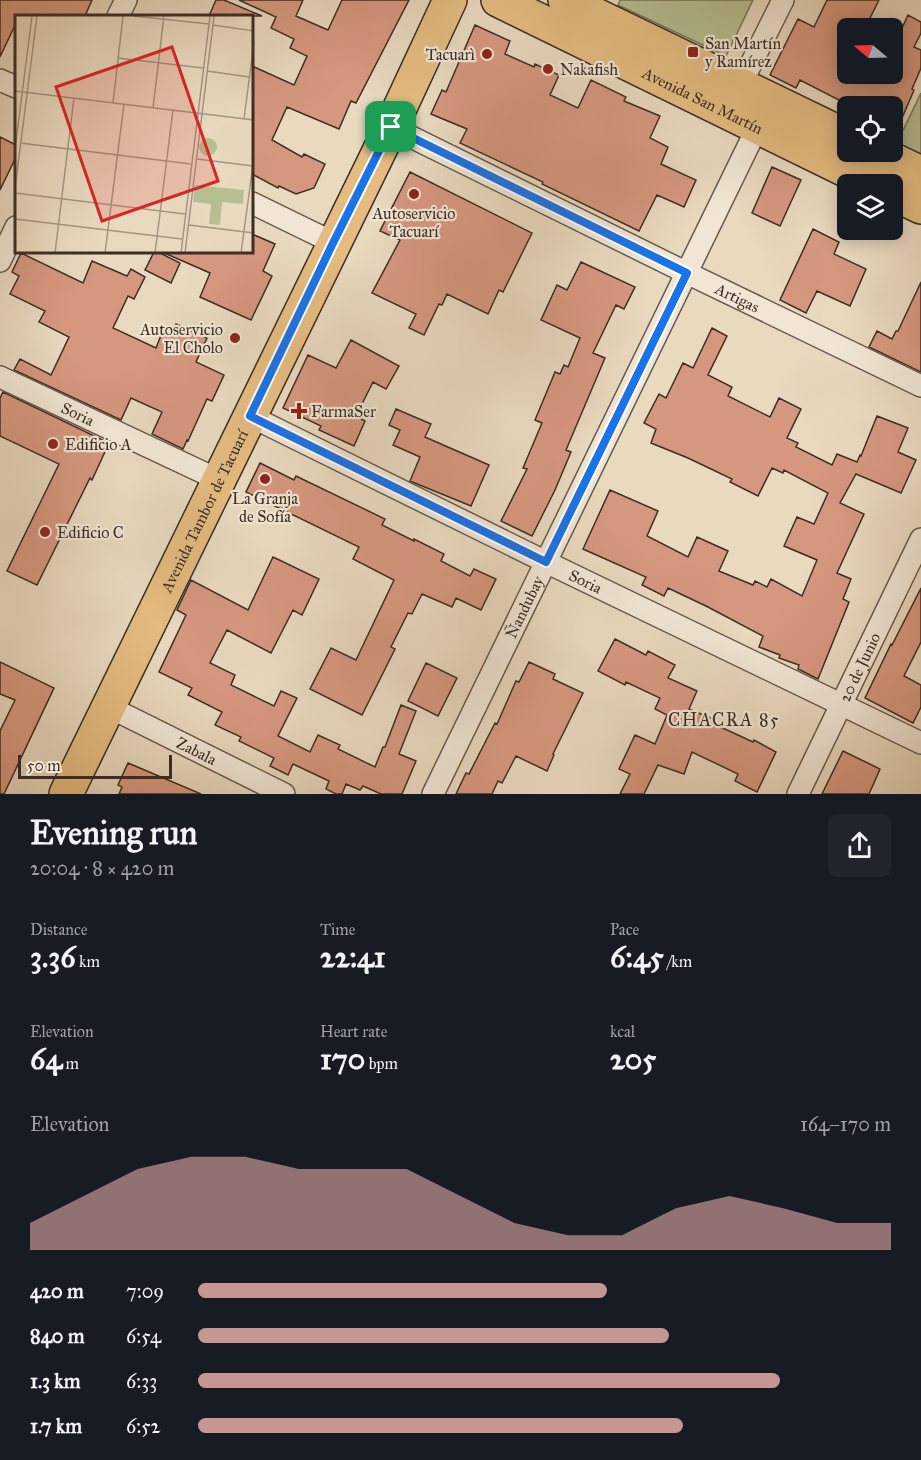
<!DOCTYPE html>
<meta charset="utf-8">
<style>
body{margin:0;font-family:"IM FELL Great Primer",serif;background:#20242c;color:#f1f3f6;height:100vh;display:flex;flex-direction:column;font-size:22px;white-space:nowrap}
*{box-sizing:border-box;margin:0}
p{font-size:20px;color:#9ea1a6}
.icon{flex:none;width:33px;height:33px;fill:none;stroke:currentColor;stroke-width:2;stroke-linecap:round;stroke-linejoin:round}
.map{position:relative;height:794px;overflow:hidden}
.side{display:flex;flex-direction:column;background:#171b24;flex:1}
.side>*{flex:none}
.needle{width:39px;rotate:289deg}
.buttons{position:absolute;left:837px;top:18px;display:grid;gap:12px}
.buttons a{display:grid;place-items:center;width:66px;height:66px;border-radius:9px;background:#171b24;box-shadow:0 3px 15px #0003;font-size:30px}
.scale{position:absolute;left:18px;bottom:15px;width:154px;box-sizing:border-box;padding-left:6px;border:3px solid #3c2e25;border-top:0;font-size:16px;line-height:21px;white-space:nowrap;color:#3c2e25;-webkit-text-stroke:4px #f1e6d5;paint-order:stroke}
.pin{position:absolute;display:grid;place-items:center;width:51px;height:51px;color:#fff;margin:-26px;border-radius:12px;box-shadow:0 3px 9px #0006}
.round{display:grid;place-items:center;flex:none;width:63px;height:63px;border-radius:9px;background:#20242c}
.overview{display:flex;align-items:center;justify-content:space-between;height:102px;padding:0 30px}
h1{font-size:33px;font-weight:700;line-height:45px}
.figures{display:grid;grid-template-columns:repeat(3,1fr);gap:9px;height:102px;padding:6px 30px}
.figures div{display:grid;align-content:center}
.figures b{font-size:30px;font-weight:700}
.figures small{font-size:16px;font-weight:400}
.figures p{font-size:16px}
.chart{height:168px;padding:12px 30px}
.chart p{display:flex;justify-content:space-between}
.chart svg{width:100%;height:108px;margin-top:6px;fill:#c59692;opacity:.7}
ul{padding:0 30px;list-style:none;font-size:20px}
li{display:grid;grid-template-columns:96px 72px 1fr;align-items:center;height:45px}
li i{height:15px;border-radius:8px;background:#c59692}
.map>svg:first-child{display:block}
.green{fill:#b6bf92;stroke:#79765c;stroke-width:1.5}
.building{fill:#d6977f;stroke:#3c2e25;stroke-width:1.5}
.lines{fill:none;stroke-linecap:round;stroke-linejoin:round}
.street-casing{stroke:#67594c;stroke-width:24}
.primary-casing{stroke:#3c2e25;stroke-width:36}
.street{stroke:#f1e6d5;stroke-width:21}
.primary{stroke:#e4bc80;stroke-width:33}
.route-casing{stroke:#fff;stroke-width:12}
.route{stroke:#1a73e8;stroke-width:8}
.poi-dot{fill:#8f2418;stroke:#f1e6d5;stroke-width:2}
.labels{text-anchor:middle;stroke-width:4.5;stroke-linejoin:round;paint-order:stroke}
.poi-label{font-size:16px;fill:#3c2e25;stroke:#f1e6d5;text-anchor:start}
.street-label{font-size:16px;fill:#3c2e25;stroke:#f1e6d5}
.neighbourhood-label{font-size:18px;letter-spacing:1.5px;fill:#3c2e25;stroke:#f1e6d5}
.inset-road{fill:none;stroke:#a49581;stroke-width:1.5}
.view{fill:#d62828;fill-opacity:0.15;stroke:#d62828;stroke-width:3}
.inset-edge{fill:none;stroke:#3c2e25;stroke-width:3}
</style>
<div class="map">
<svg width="921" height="794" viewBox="0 0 921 794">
<rect width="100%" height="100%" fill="#e9d9bf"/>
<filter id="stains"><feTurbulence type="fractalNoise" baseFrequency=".00333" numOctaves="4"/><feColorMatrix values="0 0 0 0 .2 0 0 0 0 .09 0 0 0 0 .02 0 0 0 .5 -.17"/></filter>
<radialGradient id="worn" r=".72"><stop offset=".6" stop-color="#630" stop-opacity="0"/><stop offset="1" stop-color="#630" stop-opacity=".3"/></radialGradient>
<!-- green -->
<path class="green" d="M 620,0 L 753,0 L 726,56 L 618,5 Z
M 921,93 L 921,160 L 895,147 Z"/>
<!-- building -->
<path class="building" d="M 0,0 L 92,0 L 85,16 L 16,16 L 16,23 L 0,57 Z
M 216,0 L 224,0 L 262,16 L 209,16 Z
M 239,0 L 303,0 L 296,16 L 328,30 L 342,0 L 409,0 L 356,103 L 351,101 L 339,129 L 287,107 L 272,140 L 302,157 L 304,154 L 325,164 L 314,188 L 296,194 L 279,186 L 278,188 L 252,174 L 252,66 L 294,85 L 307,56 L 290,48 L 294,39 L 271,28 L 276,17 Z
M 827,0 L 879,0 L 865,28 L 848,28 L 848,74 L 892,74 L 892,53 L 898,37 L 908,15 L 921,22 L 921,33 L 914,47 L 921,50 L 921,68 L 912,89 L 914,90 L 893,139 L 892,106 L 838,106 L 841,101 L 800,80 L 796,88 L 770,75 L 798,19 L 814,27 Z
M 475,25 L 510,41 L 505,54 L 534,67 L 535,64 L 559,75 L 550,95 L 578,108 L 591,80 L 626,97 L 624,101 L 660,116 L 650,138 L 668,147 L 661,164 L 696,180 L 684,207 L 657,195 L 639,231 L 542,184 L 543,182 L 460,143 L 467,129 L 431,114 L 442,90 L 446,92 Z
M 0,137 L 16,145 L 16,157 L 0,190 Z
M 772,167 L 801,180 L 780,226 L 752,213 Z
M 410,172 L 532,233 L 503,292 L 499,290 L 488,314 L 447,294 L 442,305 L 439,304 L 424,335 L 409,328 L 416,314 L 372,293 L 400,240 L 380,231 Z
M 813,229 L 839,242 L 834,254 L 866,269 L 850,306 L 817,291 L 806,313 L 780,300 Z
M 252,234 L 275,244 L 263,271 L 272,276 L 251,320 L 200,297 L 210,273 L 162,252 L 252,252 Z
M 154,252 L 158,252 L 180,263 L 171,283 L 145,270 Z
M 21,253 L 83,283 L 92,261 L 127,276 L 131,269 L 145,277 L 134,299 L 128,296 L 113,328 L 156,348 L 163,330 L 172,334 L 176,324 L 207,338 L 196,362 L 224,375 L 212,401 L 207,399 L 188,441 L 187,440 L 183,449 L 152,434 L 162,412 L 131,398 L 121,420 L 14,370 L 20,359 L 51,375 L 69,337 L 39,322 L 45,311 L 10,294 L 19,276 L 12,272 Z
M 581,262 L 635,287 L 624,309 L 616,305 L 593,353 L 605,358 L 566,450 L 571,452 L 555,490 L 532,536 L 501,521 L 527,469 L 523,468 L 542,423 L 535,420 L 555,372 L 560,374 L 564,365 L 568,367 L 580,338 L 541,320 L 557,285 L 567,290 Z
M 921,282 L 921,372 L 869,347 L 877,331 L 892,339 L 896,331 L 898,331 Z
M 712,328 L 727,336 L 708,375 L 732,387 L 728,396 L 770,417 L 779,398 L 801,409 L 787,438 L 798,443 L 796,447 L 832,465 L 837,454 L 857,462 L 860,455 L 861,456 L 877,416 L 908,428 L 898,452 L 916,460 L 901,493 L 856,474 L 840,503 L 864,514 L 837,573 L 851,579 L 843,599 L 849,602 L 818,679 L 798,669 L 799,665 L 779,658 L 780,655 L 759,647 L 763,636 L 706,606 L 668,588 L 664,596 L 642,585 L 646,577 L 583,549 L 610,490 L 658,511 L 647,536 L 688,557 L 697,537 L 728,551 L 719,571 L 753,585 L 755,581 L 767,587 L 771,579 L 802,596 L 817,560 L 784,546 L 797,517 L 814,524 L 828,493 L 784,470 L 783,473 L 772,468 L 758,496 L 730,482 L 732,479 L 688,458 L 651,443 L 656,429 L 644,423 L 659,394 L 666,398 L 683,363 L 693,368 Z
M 351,340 L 399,366 L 386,389 L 373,382 L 356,416 L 365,421 L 354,446 L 319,430 L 321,426 L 283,408 L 308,355 L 336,368 Z
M 3,392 L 109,443 L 92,480 L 90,478 L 37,585 L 7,571 L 59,464 L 0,436 L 0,398 Z
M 396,409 L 431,424 L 425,437 L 489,465 L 471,506 L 410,481 L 420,457 L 393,445 L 400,430 L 389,425 Z
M 260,463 L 294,480 L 296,476 L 385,519 L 382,525 L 414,541 L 414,539 L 444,554 L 441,561 L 470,576 L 474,569 L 496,579 L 481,610 L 456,598 L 452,607 L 422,594 L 412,614 L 408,613 L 391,647 L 395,649 L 362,715 L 310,689 L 331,648 L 356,660 L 394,580 L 353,559 L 359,547 L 246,492 Z
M 273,557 L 319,579 L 302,615 L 293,610 L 271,653 L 227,630 L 210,663 L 235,675 L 231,685 L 274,706 L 281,691 L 297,698 L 278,736 L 310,752 L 318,735 L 340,745 L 338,749 L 375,767 L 383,747 L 385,747 L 401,705 L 416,711 L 399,754 L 416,761 L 402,794 L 381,794 L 363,786 L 360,790 L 346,784 L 342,794 L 336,794 L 326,789 L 329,781 L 293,764 L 288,775 L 270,766 L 274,758 L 239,741 L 241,737 L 215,725 L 222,712 L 188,695 L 192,688 L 159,672 L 186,615 L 177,610 L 191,580 L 248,610 Z
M 921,588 L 921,642 L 904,676 L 921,685 L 921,707 L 913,723 L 865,698 L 891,644 L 892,645 Z
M 615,639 L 646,655 L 648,651 L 675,665 L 668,678 L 697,691 L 689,709 L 713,719 L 712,723 L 753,742 L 754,740 L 776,752 L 757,792 L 735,781 L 738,774 L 692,752 L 684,774 L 658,765 L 644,794 L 620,794 L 630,774 L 619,769 L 635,735 L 655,744 L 667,715 L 655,709 L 660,698 L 626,682 L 625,685 L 598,671 Z
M 0,662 L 54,688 L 4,794 L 0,794 L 0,731 L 15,700 L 0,694 Z
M 529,662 L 555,674 L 553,679 L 583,693 L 553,754 L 554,755 L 547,771 L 516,756 L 502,783 L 498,781 L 492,794 L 456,794 L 466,773 L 469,774 L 495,723 L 497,724 L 516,681 L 519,682 Z
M 426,663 L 457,678 L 438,716 L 408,701 Z
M 843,751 L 880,769 L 869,794 L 822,794 Z
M 128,763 L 201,794 L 119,794 L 122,787 L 118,785 Z"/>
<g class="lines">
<defs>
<g id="street">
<path d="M 118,16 L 126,0"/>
<path d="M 0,80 L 16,87"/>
<path d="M 740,86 L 783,0"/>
<path id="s1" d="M 391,127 L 687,273 L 921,386"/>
<path d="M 252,203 L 334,243"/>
<path d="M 0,261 L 16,227"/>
<path id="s2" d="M 0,377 L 219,480"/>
<path id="s3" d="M 250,416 L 546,562 L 921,743"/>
<path id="s4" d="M 109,707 L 284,794"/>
<path id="s5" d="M 433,794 L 757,128"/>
<path id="s6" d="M 798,794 L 921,539"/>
</g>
<g id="primary">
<path id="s7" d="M 498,0 L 874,184"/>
<path d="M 565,0 L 848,137"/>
<path d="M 877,152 L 921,173"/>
<path d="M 892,193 L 921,207"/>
<path id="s8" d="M 66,794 L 391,127 L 450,0"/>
</g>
</defs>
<!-- street casing -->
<use href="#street" class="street-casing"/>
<!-- primary casing -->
<use href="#primary" class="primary-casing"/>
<!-- street -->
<use href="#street" class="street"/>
<!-- primary -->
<use href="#primary" class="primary"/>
</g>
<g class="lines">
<defs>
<path id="route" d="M 391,127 L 687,273 L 546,562 L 250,416 L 333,243 Z"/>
</defs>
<!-- route casing -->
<use href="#route" class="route-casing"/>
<!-- route -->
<use href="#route" class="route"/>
</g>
<!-- markers -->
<g class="poi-dot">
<rect x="687" y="46" width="12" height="12" rx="3"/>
<circle cx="487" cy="54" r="6"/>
<circle cx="548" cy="69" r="6"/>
<circle cx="414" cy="194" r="6"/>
<circle cx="235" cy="338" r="6"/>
<path d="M296 402h6v6h6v6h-6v6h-6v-6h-6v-6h6z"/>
<circle cx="53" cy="444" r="6"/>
<circle cx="265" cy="479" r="6"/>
<circle cx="45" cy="532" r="6"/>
</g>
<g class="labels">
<!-- poi labels -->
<g class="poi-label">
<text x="705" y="49">San Martín<tspan x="705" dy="18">y Ramírez</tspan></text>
<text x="475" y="60" text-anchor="end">Tacuarì</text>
<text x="560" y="75">Nakafish</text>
<text x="414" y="219" text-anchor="middle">Autoservicio<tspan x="414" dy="18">Tacuarí</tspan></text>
<text x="223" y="335" text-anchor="end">Autoservicio<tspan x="223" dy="18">El Cholo</tspan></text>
<text x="311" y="417">FarmaSer</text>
<text x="65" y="450">Edificio A</text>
<text x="265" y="504" text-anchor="middle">La Granja<tspan x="265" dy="18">de Sofía</tspan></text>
<text x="57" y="538">Edificio C</text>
</g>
<!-- street labels -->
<g class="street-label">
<text dy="6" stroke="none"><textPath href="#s7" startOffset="228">Avenida San Martín</textPath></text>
<text dy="6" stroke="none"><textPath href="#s1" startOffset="386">Artigas</textPath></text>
<text dy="6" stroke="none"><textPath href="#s2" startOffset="86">Soria</textPath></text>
<text dy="6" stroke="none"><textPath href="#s8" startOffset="315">Avenida Tambor de Tacuarí</textPath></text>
<text dy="6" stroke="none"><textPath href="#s3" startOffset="374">Soria</textPath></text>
<text dy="6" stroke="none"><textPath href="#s5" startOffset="208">Ñandubay</textPath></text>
<text dy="6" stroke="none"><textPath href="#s6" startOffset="141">20 de Junio</textPath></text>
<text dy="6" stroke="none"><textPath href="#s4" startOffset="98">Zabala</textPath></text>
</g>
<!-- neighbourhood labels -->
<g class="neighbourhood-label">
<text x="724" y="726">CHACRA 85</text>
</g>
</g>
<!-- overview -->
<g transform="translate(15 15)">
<rect width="238" height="238" fill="#e9d9bf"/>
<path d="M184 132a9 9 0 1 1 18 0a9 9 0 1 1-18 0ZM 180,170 L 229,175 L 228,189 L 207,187 L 205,210 L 194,209 L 196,189 L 178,187 Z" fill="#b6bf92"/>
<path class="inset-road" d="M 119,1 L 194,9M 198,10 L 239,16M 103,43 L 188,53M 192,56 L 234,62M 0,76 L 239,105M 98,88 L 108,1M 138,93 L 149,1M 229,104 L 239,27M 5,128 L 176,149M 0,134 L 17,1M 182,144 L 238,151M 0,173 L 22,1M 0,178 L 170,199M 0,204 L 167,224M 174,210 L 239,218M 40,238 L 59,83M 90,238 L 109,89M 140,238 L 158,95M 166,238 L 195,1M 170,238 L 199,1M 226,238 L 239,142"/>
<path class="view" d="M 157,32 L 203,166 L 87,206 L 41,72 Z"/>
<rect width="238" height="238" class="inset-edge"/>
</g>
<rect width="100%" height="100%" filter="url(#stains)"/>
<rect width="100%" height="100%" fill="url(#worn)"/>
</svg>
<div class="buttons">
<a><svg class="needle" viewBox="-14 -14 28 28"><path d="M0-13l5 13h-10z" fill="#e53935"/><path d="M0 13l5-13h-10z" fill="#9ea1a6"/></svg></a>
<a><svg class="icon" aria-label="locate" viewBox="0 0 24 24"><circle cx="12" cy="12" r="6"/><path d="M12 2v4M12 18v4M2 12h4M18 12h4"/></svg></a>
<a><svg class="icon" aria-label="layers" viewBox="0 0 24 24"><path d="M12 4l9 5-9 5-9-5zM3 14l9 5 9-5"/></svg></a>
</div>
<div class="scale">50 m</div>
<div class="pin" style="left:391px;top:127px;background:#1e9e55"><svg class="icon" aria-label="arrive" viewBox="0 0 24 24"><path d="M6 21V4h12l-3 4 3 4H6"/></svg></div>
</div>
<section class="side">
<div class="overview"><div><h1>Evening run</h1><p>20:04 · 8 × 420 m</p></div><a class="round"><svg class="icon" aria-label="share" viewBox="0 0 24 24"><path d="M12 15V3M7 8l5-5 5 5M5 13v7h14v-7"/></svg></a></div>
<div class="figures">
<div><p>Distance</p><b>3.36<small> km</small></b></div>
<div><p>Time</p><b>22:41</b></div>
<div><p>Pace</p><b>6:45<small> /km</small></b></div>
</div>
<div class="figures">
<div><p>Elevation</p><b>64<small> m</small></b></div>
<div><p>Heart rate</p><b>170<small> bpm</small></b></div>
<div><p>kcal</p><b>205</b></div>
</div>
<div class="chart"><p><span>Elevation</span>164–170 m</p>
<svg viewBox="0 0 160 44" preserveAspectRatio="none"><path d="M0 44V33L10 22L20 11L30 6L40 6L50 11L60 11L70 11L80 22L90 33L100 38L110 38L120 27L130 22L140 27L150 33L160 33V44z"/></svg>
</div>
<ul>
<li><b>420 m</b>7:09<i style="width:59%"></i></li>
<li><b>840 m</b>6:54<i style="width:68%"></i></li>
<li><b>1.3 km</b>6:33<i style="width:84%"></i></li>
<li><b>1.7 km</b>6:52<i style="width:70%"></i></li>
</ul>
</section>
